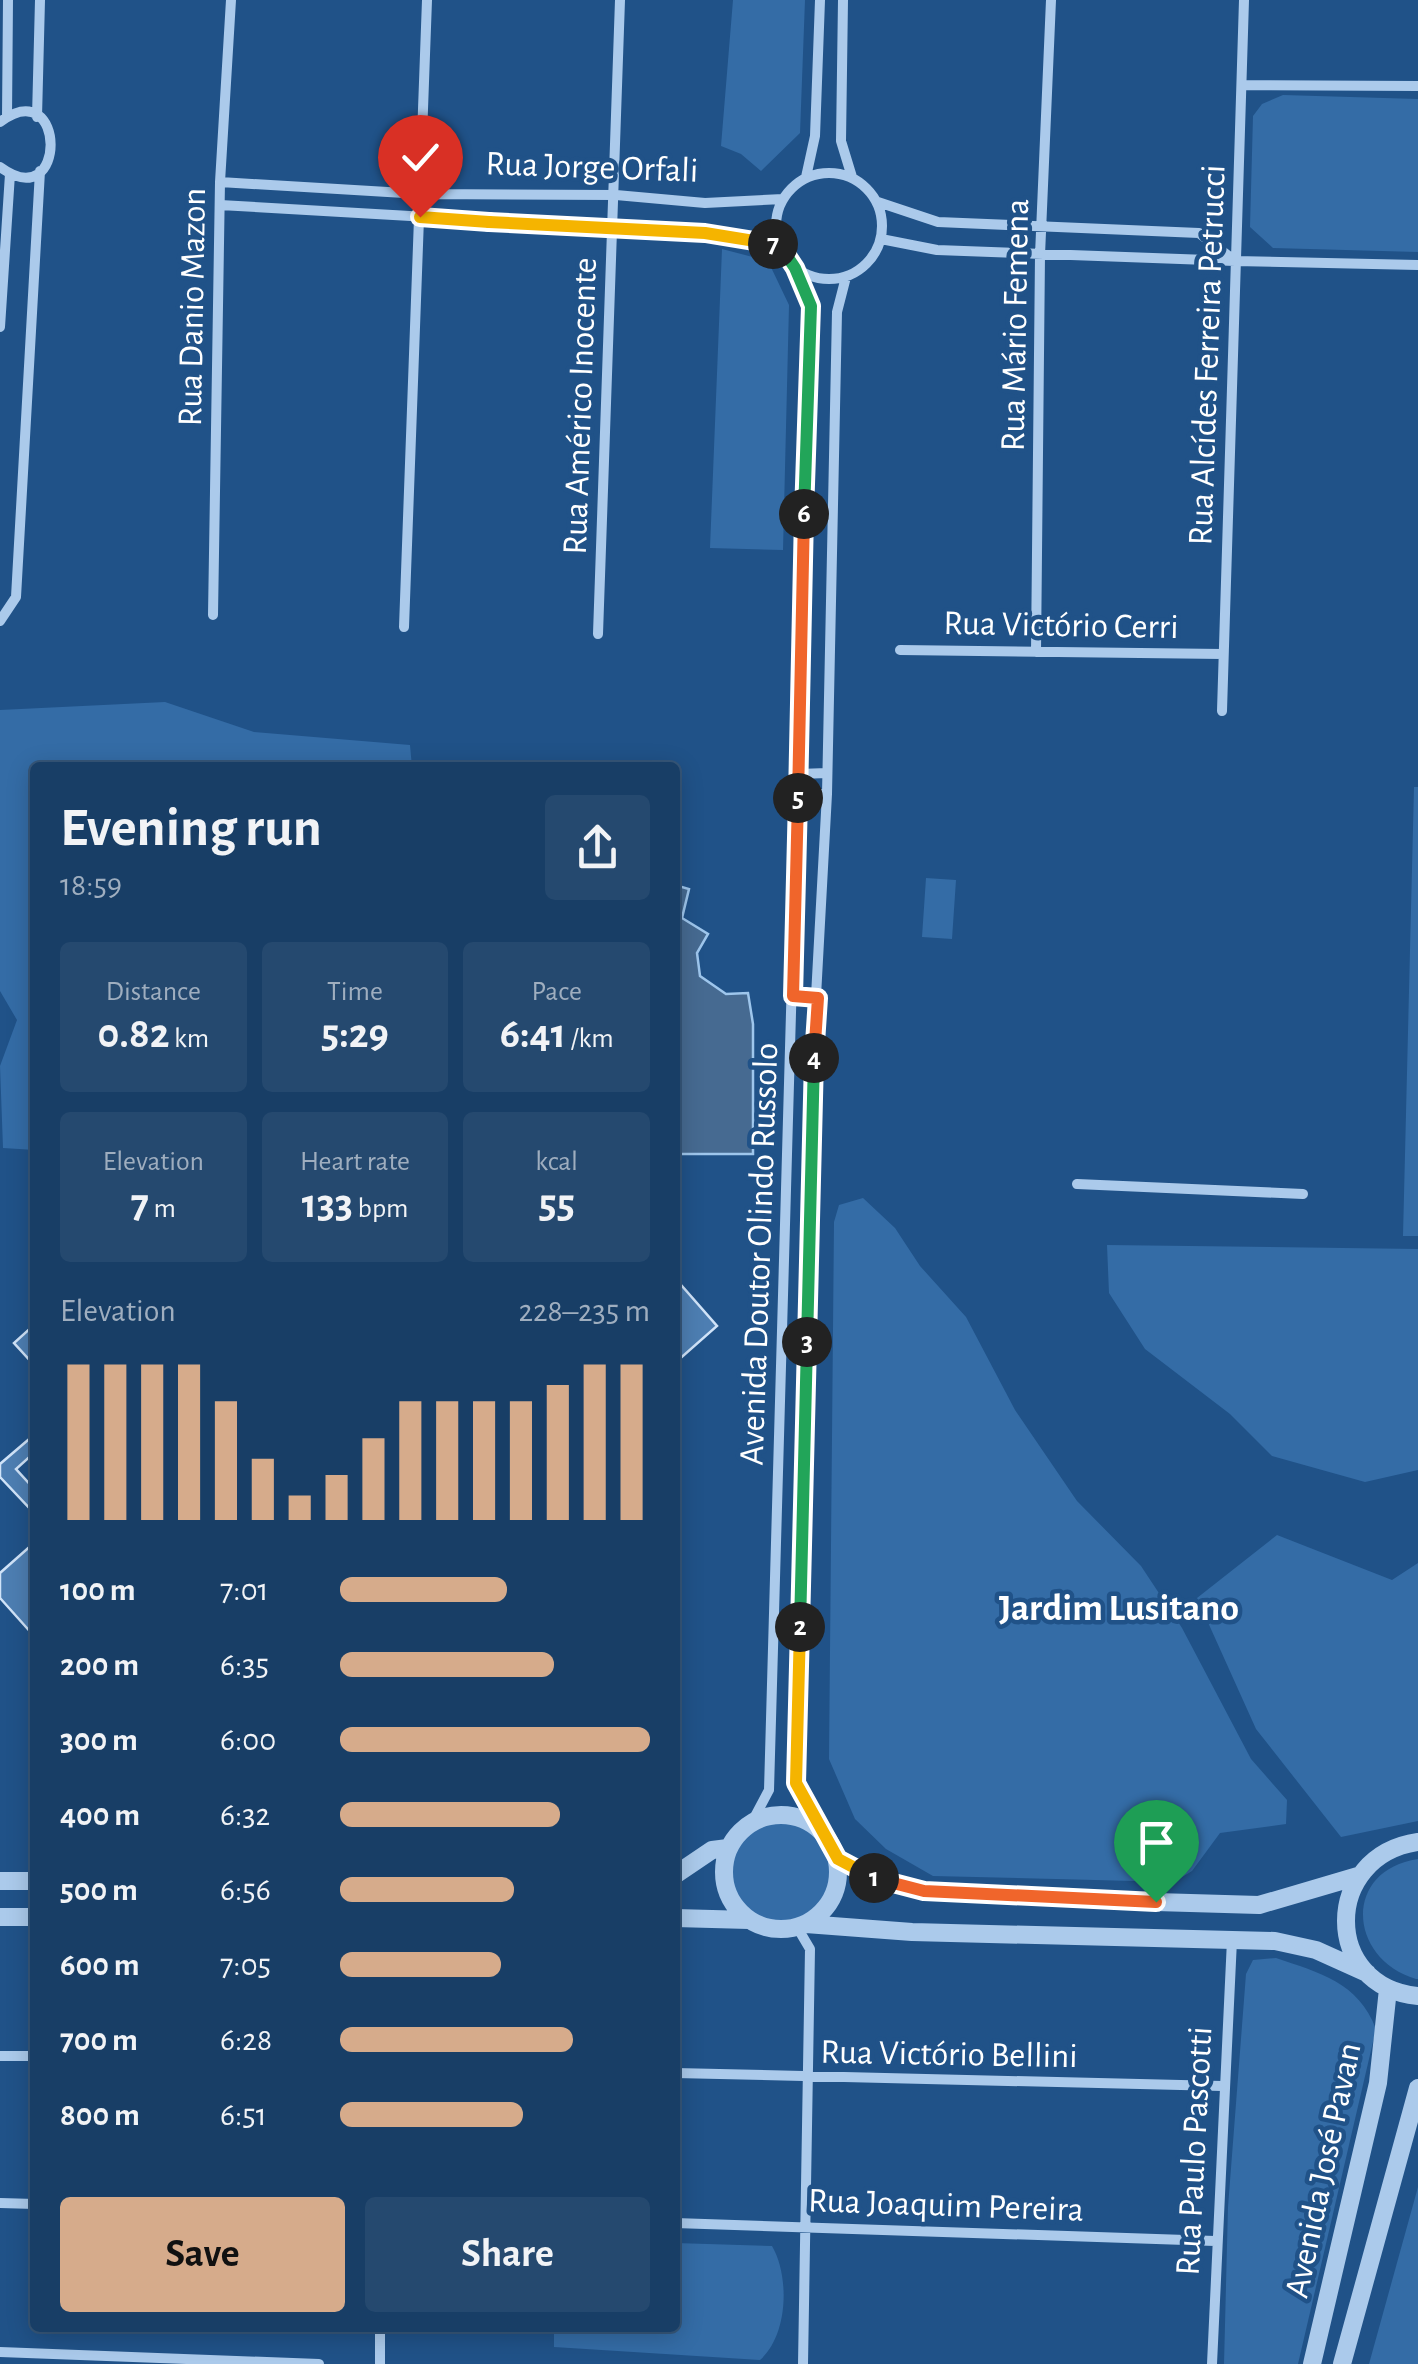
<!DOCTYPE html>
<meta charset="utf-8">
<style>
body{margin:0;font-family:"Alegreya Sans",sans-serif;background:#25496f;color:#f1f3f6;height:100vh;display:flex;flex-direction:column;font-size:38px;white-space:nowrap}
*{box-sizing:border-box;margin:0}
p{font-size:32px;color:#9faebf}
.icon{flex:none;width:55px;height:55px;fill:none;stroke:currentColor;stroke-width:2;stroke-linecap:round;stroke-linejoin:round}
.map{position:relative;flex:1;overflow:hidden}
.sheet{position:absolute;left:30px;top:762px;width:650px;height:1570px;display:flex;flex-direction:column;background:#183e66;border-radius:10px;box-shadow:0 5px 25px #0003,0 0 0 2px #36577a}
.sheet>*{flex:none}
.pin{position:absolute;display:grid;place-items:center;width:85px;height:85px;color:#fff;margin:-102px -42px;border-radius:50% 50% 50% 0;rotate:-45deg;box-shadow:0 0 10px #0007}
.pin .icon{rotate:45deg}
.km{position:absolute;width:50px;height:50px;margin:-25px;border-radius:50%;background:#222;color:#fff;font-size:28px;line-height:50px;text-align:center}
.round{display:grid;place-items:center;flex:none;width:105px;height:105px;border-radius:10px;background:#25496f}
.head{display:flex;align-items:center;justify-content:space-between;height:170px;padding:0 30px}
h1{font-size:55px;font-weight:700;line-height:75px}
.metrics{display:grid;grid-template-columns:repeat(3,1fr);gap:15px;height:170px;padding:10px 30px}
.metrics div{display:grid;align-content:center;border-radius:10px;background:#25496f;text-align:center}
.metrics b{font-size:42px;font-weight:700}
.metrics small{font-size:28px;font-weight:400}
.metrics p{font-size:28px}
.chart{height:280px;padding:20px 30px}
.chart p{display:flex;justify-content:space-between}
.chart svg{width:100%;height:180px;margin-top:10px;stroke:#d6ab8b;stroke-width:6}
.action{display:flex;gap:20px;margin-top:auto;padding:20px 30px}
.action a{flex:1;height:115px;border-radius:10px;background:#d6ab8b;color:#111;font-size:40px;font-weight:700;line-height:115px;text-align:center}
.action a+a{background:#25496f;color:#f1f3f6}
ul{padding:0 30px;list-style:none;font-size:32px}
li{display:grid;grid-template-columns:160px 120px 1fr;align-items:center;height:75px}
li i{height:25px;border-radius:12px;background:#d6ab8b}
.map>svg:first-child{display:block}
.green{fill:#346ca6}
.water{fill:#466a91;stroke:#9ec6ec;stroke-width:2.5}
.building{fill:#4d7eb2;stroke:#d0e3f8;stroke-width:2.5}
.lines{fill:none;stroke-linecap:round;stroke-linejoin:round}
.minor{stroke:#abcaeb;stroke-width:10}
.tertiary{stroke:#abcaeb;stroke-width:18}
.split-1-casing{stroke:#fff;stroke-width:20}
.split-2-casing{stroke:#fff;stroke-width:20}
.split-3-casing{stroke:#fff;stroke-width:20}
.split-4-casing{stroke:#fff;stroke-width:20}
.split-5-casing{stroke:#fff;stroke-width:20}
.split-6-casing{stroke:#fff;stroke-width:20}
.split-7-casing{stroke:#fff;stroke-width:20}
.split-8-casing{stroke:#fff;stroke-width:20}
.split-9-casing{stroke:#fff;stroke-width:20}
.split-1{stroke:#f0652b;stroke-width:12}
.split-2{stroke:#f5b400;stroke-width:12}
.split-3{stroke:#22a559;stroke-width:12}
.split-4{stroke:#22a559;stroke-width:12}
.split-5{stroke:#f0652b;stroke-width:12}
.split-6{stroke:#f0652b;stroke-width:12}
.split-7{stroke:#22a559;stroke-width:12}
.split-8{stroke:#f5b400;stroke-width:12}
.split-9{stroke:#f5b400;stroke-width:12}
.labels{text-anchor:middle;stroke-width:9;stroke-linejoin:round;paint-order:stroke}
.street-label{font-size:35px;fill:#fff;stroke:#205288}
.neighbourhood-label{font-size:38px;font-weight:bold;fill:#fff;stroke:#205288}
</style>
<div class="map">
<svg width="1418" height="2364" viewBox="0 0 1418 2364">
<rect width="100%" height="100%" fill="#205288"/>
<!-- green -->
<path class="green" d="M 733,0 L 805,0 L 800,133 L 761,171 L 741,154 L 721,146 Z
M 1283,95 L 1418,99 L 1418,252 L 1273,248 L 1250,227 L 1253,116 L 1262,104 Z
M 722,249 L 768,261 L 789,305 L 783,550 L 710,548 Z
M 165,702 L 254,732 L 410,745 L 412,767 L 35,768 L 35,1150 L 3,1148 L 0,1066 L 17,1020 L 0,991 L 0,710 Z
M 1414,787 L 1418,787 L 1418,1236 L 1403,1236 Z
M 926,878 L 956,880 L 952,939 L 922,937 Z
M 863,1198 L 895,1228 L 920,1266 L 966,1317 L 1015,1410 L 1077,1501 L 1141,1566 L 1182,1628 L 1251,1759 L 1287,1800 L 1286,1824 L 1220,1833 L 1192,1871 L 1174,1882 L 933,1876 L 886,1849 L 855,1819 L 829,1759 L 834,1222 L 839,1205 Z
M 1107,1245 L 1418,1249 L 1418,1470 L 1365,1482 L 1272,1456 L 1230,1414 L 1145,1349 L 1109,1293 Z
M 1277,1535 L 1392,1580 L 1418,1563 L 1418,1821 L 1341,1837 L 1256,1729 L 1197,1598 Z
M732 1872a49 49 0 1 1 98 0a49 49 0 1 1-98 0Z
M 1418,1859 L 1418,1979 L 1416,1979 C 1347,1958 1343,1870 1418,1859 Z
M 1276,1958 C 1320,1973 1358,1982 1376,2029 L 1298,2364 L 1224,2364 L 1228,2207 L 1246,1974 L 1253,1960 Z
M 1418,2187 L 1418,2364 L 1369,2364 Z
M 675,2243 L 772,2246 C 790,2277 788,2336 760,2360 L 554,2347 L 554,2328 L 675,2328 Z"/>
<!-- water -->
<path class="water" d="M 675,885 L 689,889 L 682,918 L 708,934 L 697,953 L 700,976 L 726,994 L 748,993 L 753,1024 L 753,1154 L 675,1154 Z"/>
<!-- building -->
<path class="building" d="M 675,1278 L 717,1326 L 675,1363 Z
M 35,1324 L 35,1366 L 14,1343 Z
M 35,1434 L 35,1452 L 16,1469 L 35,1490 L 35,1514 L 0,1477 L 0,1464 Z
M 35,1542 L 35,1635 L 34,1636 L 0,1598 L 0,1573 Z"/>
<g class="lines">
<!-- minor -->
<path class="minor" d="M 843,0 L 841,141 L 852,177
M 1244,85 L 1418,86
M 7,117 L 8,0
M 37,117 L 40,0
M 0,122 C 67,72 68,217 0,167
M776 226a53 53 0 1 1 106 0a53 53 0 1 1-106 0Z
M 806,177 L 815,136 L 820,0
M 220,182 L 421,194 L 616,195 L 705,203 L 783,199
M 878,202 L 938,222 L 1199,233 L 1235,261 L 937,250 L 881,239
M 220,205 L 705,233 L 779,245
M 1235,261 L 1418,265
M 0,327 L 10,174
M 213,615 L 220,182 L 231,0
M 0,621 L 16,597 L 40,171
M 404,627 L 427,0
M 598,634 L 620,0
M 900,650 L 1223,654
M 1036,652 L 1040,255 L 1051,0
M 1222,711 L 1244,0
M 799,774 L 827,773
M 798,794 L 827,794
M 1077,1184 L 1303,1194
M 752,1822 L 769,1790 L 811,306 L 795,267
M 819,1827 L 796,1783 L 809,1125 L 827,794 L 837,312 L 846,277
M 797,1927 L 810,1949 L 803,2364
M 0,2056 L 35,2056
M 675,2073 L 1222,2086
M 0,2203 L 35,2204
M 675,2223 L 1215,2241
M 0,2352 L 319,2364
M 380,2364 L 380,2328
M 1212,2364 L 1232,1940"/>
<!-- tertiary -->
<path class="tertiary" d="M724 1872a57 57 0 1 1 114 0a57 57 0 1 1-114 0Z
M 1418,1842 C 1322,1856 1322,1987 1418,1996
M 838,1859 L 870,1877 L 925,1891 L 1156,1902 L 1259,1905 L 1358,1876
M 675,1875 L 712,1850 L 728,1848
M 1,1881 L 35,1881
M 0,1917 L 35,1917
M 675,1918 L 749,1920
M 806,1924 L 912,1932 L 1275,1941 L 1316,1950 L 1367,1973
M 1312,2364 L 1378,2083 L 1388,1989
M 1342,2364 L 1418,2088"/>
</g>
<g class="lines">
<defs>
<path id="split-1" d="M 874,1878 L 924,1891 L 1156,1902"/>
<path id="split-2" d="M 800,1627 L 796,1783 L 838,1859 L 874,1878"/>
<path id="split-3" d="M 800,1627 L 807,1342"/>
<path id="split-4" d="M 807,1342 L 814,1058"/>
<path id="split-5" d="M 798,798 L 793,996 L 818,998 L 814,1058"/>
<path id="split-6" d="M 798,798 L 804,514"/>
<path id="split-7" d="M 773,244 L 779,244 L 795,268 L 811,306 L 804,514"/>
<path id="split-8" d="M 489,222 L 705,233 L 773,244"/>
<path id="split-9" d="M 420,217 L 489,222"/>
</defs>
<!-- split-1 casing -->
<use href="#split-1" class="split-1-casing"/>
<!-- split-2 casing -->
<use href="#split-2" class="split-2-casing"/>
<!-- split-3 casing -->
<use href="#split-3" class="split-3-casing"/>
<!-- split-4 casing -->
<use href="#split-4" class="split-4-casing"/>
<!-- split-5 casing -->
<use href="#split-5" class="split-5-casing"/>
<!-- split-6 casing -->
<use href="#split-6" class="split-6-casing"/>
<!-- split-7 casing -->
<use href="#split-7" class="split-7-casing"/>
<!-- split-8 casing -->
<use href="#split-8" class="split-8-casing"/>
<!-- split-9 casing -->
<use href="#split-9" class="split-9-casing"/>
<!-- split-1 -->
<use href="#split-1" class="split-1"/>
<!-- split-2 -->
<use href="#split-2" class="split-2"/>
<!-- split-3 -->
<use href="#split-3" class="split-3"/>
<!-- split-4 -->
<use href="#split-4" class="split-4"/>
<!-- split-5 -->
<use href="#split-5" class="split-5"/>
<!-- split-6 -->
<use href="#split-6" class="split-6"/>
<!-- split-7 -->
<use href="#split-7" class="split-7"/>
<!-- split-8 -->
<use href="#split-8" class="split-8"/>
<!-- split-9 -->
<use href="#split-9" class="split-9"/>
</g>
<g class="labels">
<!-- street labels -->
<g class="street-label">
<text transform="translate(592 166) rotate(2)" y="12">Rua Jorge Orfali</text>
<text transform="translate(191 307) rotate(-89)" y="12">Rua Danio Mazon</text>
<text transform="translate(1014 325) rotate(-89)" y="12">Rua Mário Femena</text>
<text transform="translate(1206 355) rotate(-88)" y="12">Rua Alcídes Ferreira Petrucci</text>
<text transform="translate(579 406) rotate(-88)" y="12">Rua Américo Inocente</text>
<text transform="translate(1061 624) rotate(1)" y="12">Rua Victório Cerri</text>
<text transform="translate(758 1254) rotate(-88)" y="12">Avenida Doutor Olindo Russolo</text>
<text transform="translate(949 2053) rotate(1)" y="12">Rua Victório Bellini</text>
<text transform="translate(1193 2151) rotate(-87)" y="12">Rua Paulo Pascotti</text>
<text transform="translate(1322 2170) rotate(-78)" y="12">Avenida José Pavan</text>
<text transform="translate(946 2204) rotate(2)" y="12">Rua Joaquim Pereira</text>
</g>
<!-- neighbourhood labels -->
<g class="neighbourhood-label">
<text x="1119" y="1620">Jardim Lusitano</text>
</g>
</g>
</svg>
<div class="pin" style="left:1156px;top:1902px;background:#1e9e55"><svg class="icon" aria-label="arrive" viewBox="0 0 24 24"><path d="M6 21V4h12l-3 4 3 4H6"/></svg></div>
<div class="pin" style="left:420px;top:217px;background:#d93025"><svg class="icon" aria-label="check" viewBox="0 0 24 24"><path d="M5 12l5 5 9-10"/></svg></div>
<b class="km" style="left:874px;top:1878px">1</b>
<b class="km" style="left:800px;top:1627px">2</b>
<b class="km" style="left:807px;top:1342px">3</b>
<b class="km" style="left:814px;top:1058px">4</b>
<b class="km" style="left:798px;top:798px">5</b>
<b class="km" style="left:804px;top:514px">6</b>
<b class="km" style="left:773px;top:244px">7</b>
<section class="sheet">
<div class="head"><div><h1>Evening run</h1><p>18:59</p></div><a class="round"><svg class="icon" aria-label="share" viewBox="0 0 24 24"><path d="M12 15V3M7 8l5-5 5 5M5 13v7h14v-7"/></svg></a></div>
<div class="metrics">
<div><p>Distance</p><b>0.82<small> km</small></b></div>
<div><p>Time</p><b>5:29</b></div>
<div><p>Pace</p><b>6:41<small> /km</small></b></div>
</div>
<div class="metrics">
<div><p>Elevation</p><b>7<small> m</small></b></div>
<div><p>Heart rate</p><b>133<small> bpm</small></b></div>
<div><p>kcal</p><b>55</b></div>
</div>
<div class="chart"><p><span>Elevation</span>228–235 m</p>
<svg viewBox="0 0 160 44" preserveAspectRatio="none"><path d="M5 44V6M15 44V6M25 44V6M35 44V6M45 44V15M55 44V29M65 44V38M75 44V33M85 44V24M95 44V15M105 44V15M115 44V15M125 44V15M135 44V11M145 44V6M155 44V6"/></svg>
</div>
<ul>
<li><b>100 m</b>7:01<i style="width:54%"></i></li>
<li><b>200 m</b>6:35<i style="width:69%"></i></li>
<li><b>300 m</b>6:00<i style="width:100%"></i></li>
<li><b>400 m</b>6:32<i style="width:71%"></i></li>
<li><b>500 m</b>6:56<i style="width:56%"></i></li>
<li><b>600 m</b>7:05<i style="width:52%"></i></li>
<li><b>700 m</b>6:28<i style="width:75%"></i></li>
<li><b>800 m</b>6:51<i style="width:59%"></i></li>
</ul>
<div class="action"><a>Save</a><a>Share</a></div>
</section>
</div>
